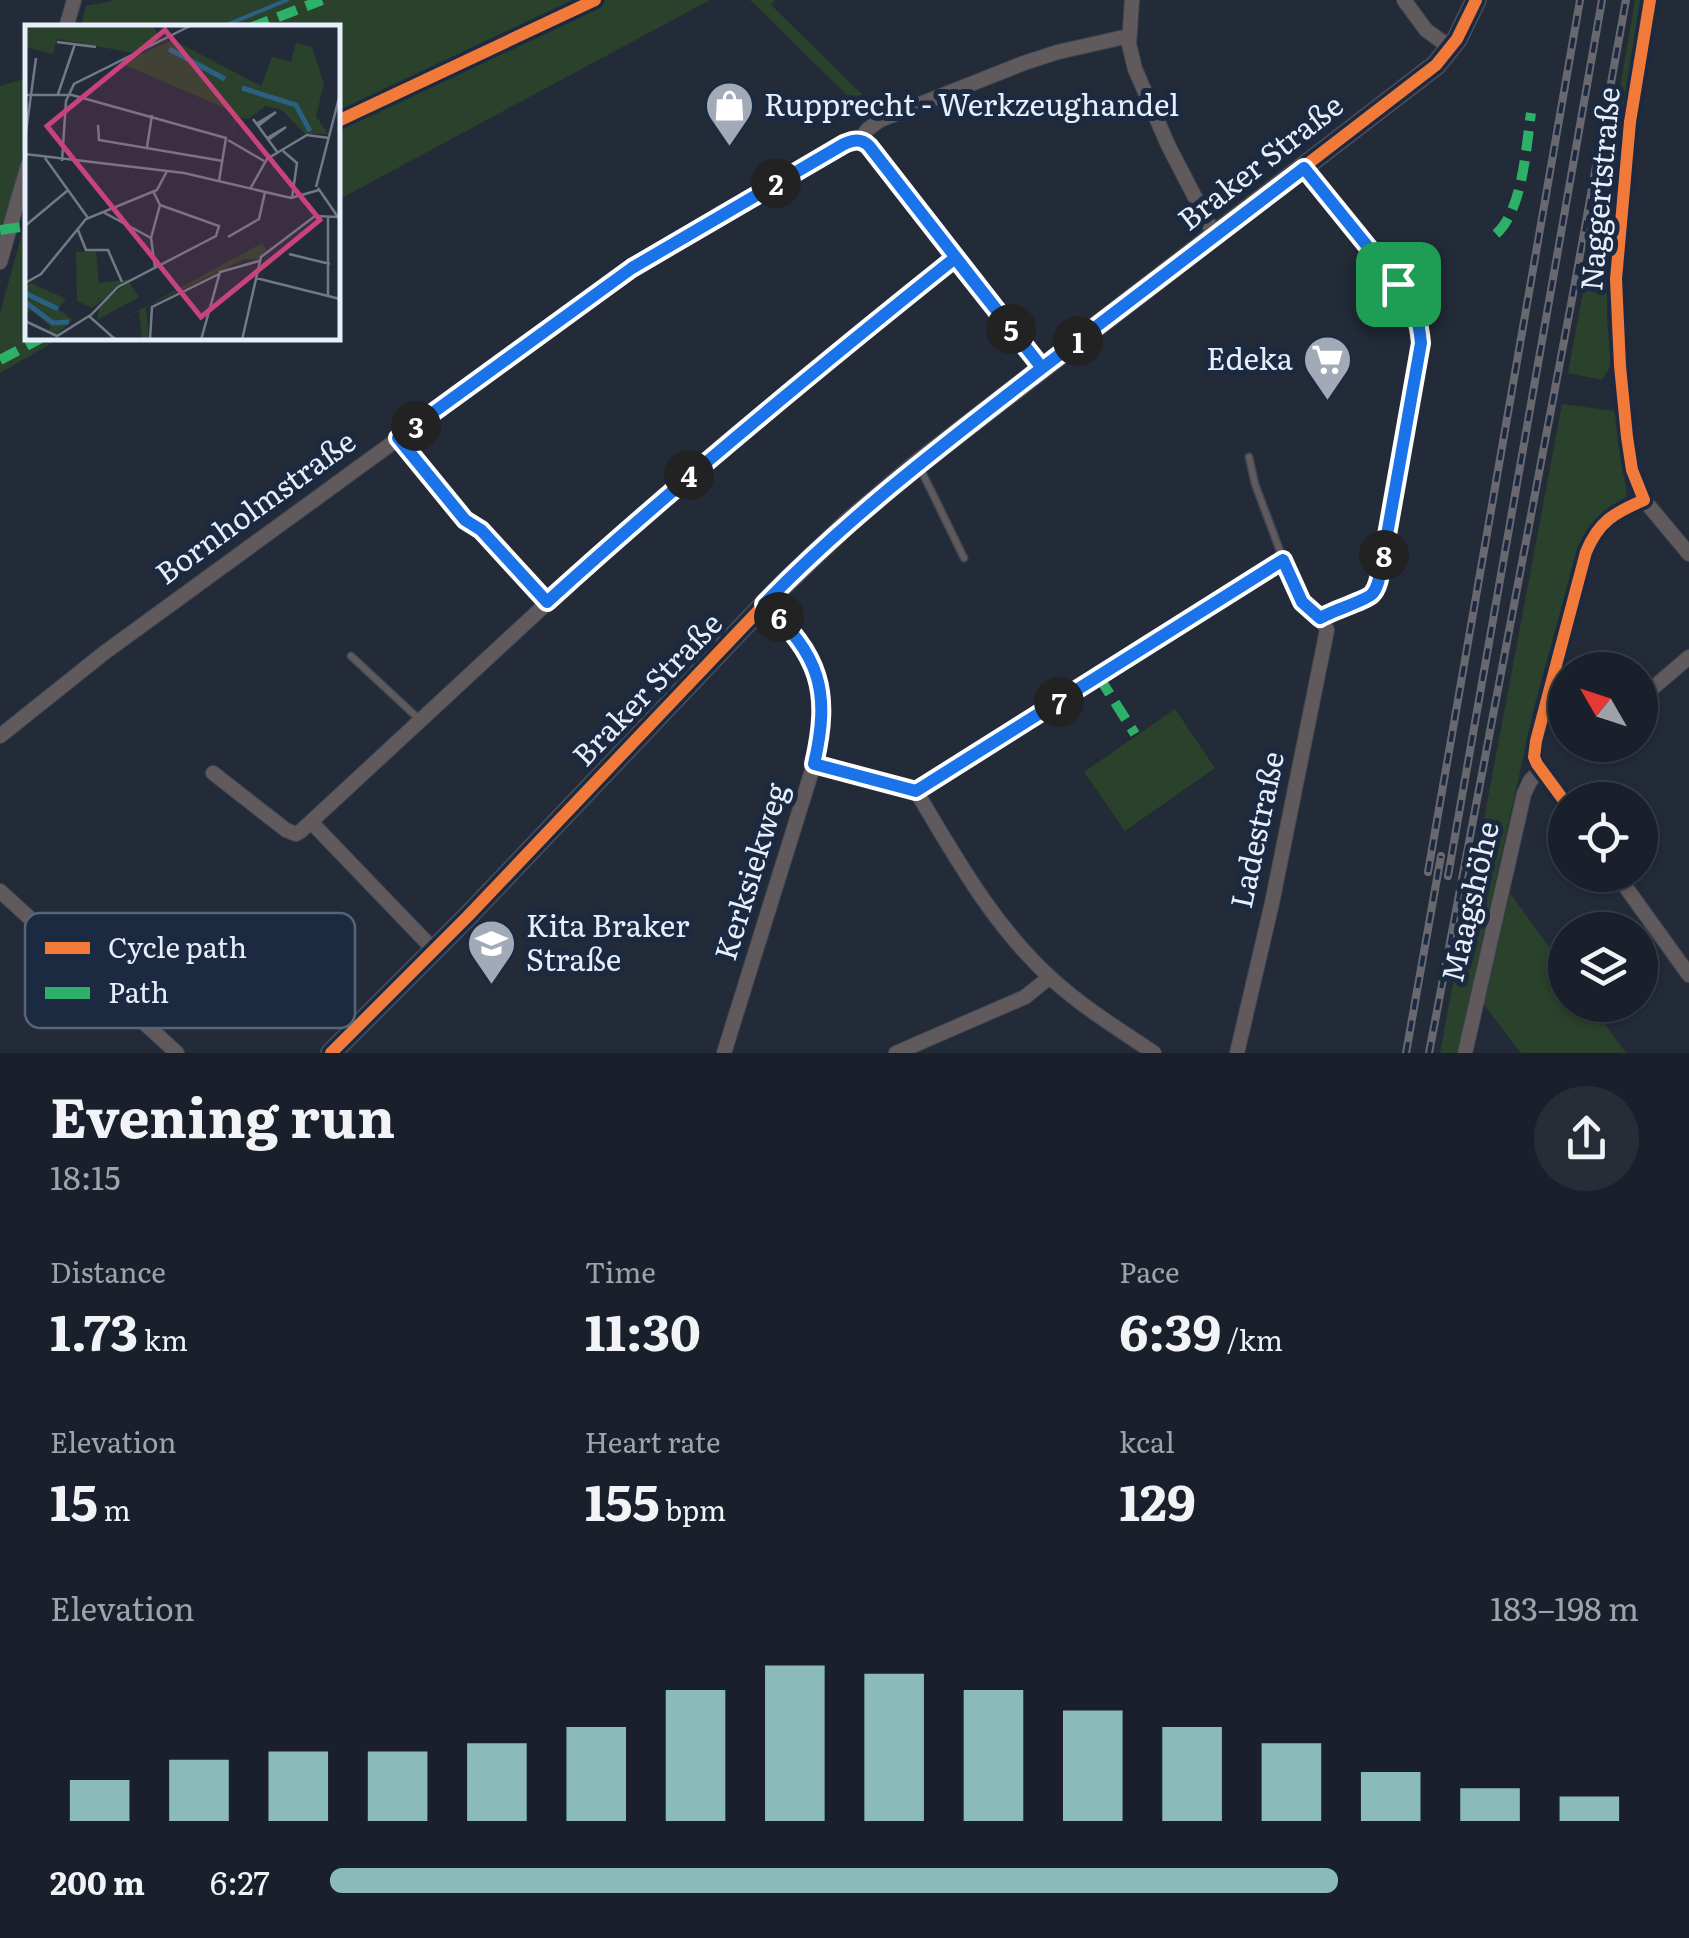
<!DOCTYPE html>
<meta charset="utf-8">
<style>
body{margin:0;font-family:Literata,serif;background:#272d37;color:#f1f3f6;height:100vh;display:flex;flex-direction:column;font-size:38px;white-space:nowrap}
*{box-sizing:border-box;margin:0}
p{font-size:32px;color:#9fa3a9}
.icon{flex:none;width:55px;height:55px;fill:none;stroke:currentColor;stroke-width:2;stroke-linecap:round;stroke-linejoin:round}
.map{position:relative;height:1053px;overflow:hidden}
.sheet{display:flex;flex-direction:column;background:#1a202b;flex:1}
.sheet>*{flex:none}
.needle{width:65px;rotate:309deg}
.controls{position:absolute;left:1548px;top:652px;display:grid;gap:20px}
.controls a{display:grid;place-items:center;width:110px;height:110px;border-radius:50%;background:#1a202b;box-shadow:0 2px 8px #0004,0 0 0 2px #383e47;font-size:50px}
.pin{position:absolute;display:grid;place-items:center;width:85px;height:85px;color:#fff;margin:-42px;border-radius:20px;box-shadow:0 5px 15px #0006}
.km{position:absolute;width:50px;height:50px;margin:-25px;border-radius:50%;background:#222;color:#fff;font-size:28px;line-height:50px;text-align:center}
.round{display:grid;place-items:center;flex:none;width:105px;height:105px;border-radius:52px;background:#272d37}
.overview{display:flex;align-items:center;justify-content:space-between;height:170px;padding:0 50px}
h1{font-size:55px;font-weight:700;line-height:75px}
.metrics{display:grid;grid-template-columns:repeat(3,1fr);gap:15px;height:170px;padding:10px 50px}
.metrics div{display:grid;align-content:center}
.metrics b{font-size:50px;font-weight:700}
.metrics small{font-size:28px;font-weight:400}
.metrics p{font-size:28px}
.chart{height:280px;padding:20px 50px}
.chart p{display:flex;justify-content:space-between}
.chart svg{width:100%;height:180px;margin-top:10px;stroke:#8bbbb9;stroke-width:6}
ul{padding:0 50px;list-style:none;font-size:32px}
li{display:grid;grid-template-columns:160px 120px 1fr;align-items:center;height:75px}
li i{height:25px;border-radius:12px;background:#8bbbb9}
.map>svg:first-child{display:block}
.green{fill:#2a412b}
.lines{fill:none;stroke-linecap:round;stroke-linejoin:round}
.stream{stroke:#2a6182;stroke-width:4}
.lane-casing{stroke:#404753;stroke-width:9}
.street-casing{stroke:#404753;stroke-width:16}
.secondary-casing{stroke:#404753;stroke-width:22}
.lane{stroke:#605a5d;stroke-width:6}
.street{stroke:#605a5d;stroke-width:14}
.secondary{stroke:#645b5e;stroke-width:20}
.rail-casing{stroke:#69686f;stroke-width:8}
.rail{stroke:#1b2941;stroke-width:4;stroke-dasharray:11;stroke-linecap:butt}
.quiet{stroke:#2db169;stroke-width:10;stroke-dasharray:20 10;stroke-linecap:butt}
.cycleway-casing{stroke:#1b2941;stroke-width:19}
.cycleway{stroke:#f17a3a;stroke-width:12}
.route-casing{stroke:#fff;stroke-width:20}
.route{stroke:#1a73e8;stroke-width:12}
.labels{text-anchor:middle;stroke-width:10;stroke-linejoin:round;paint-order:stroke}
.poi-label{font-size:30px;fill:#e7effc;stroke:#1b2941;text-anchor:start}
.street-label{font-size:30px;fill:#e7effc;stroke:#1b2941}
.inset-river{fill:none;stroke:#2a6182;stroke-width:5}
.inset-road{fill:none;stroke:#717987;stroke-width:2.5}
.view{fill:#c9437b;fill-opacity:0.15;stroke:#c9437b;stroke-width:5}
.inset-edge{fill:none;stroke:#e7effc;stroke-width:5}
.key{fill:#1b2941;stroke:#586479;stroke-width:2.5}
.key-label{font-size:28px;fill:#e7effc}
</style>
<div class="map">
<svg width="1689" height="1053" viewBox="0 0 1689 1053">
<rect width="100%" height="100%" fill="#232b39"/>
<!-- green -->
<path class="green" d="M 116,0 L 710,0 L 338,200 L 338,28 L 81,27 L 86,6 Z
M 750,0 L 775,0 L 771,5 L 881,113 L 863,122 L 863,111 Z
M 1635,0 L 1642,0 L 1639,7 L 1615,172 L 1607,288 L 1607,319 L 1611,365 L 1602,380 L 1568,373 L 1610,147 Z
M 27,78 L 27,137 L 6,217 L 0,226 L 0,86 Z
M 27,215 L 28,338 L 61,338 L 0,373 L 0,313 Z
M 1562,404 L 1615,411 L 1627,496 C 1607,511 1592,523 1579,545 L 1536,700 L 1457,1053 L 1440,1053 Z
M 1175,709 L 1215,768 L 1125,831 L 1084,772 Z
M 1510,893 L 1565,969 L 1565,1005 L 1591,1005 L 1626,1053 L 1521,1053 L 1484,1005 Z"/>
<g class="lines">
<!-- stream -->
<path class="stream" d="M 219,28 L 287,0"/>
<defs>
<path id="lane" d="M 1249,457 L 1255,484 L 1283,559
M 921,470 L 964,558
M 1322,618 C 1334,610 1369,600 1375,590 C 1379,583 1380,573 1382,565
M 351,656 L 420,720"/>
<path id="street" d="M 1132,0 L 1129,44 L 1135,69 L 1168,145 L 1215,236
M 1404,0 L 1426,30 L 1451,48
M 1650,0 L 1636,81 L 1624,183 L 1616,279 L 1617,329 L 1627,437 L 1637,486 L 1644,500 L 1689,554
M 66,28 L 74,0
M 861,140 L 867,130 L 880,120 L 1024,63 L 1058,52 L 1129,36
M 1304,168 L 1407,295 L 1418,321 L 1421,343 L 1419,358 L 1382,563
M 0,262 L 28,165
M 398,438 L 465,520 L 481,530 L 547,602
M 1640,699 L 1689,657
M 0,736 L 104,653 L 627,272 L 692,231 L 851,141 L 861,140 L 869,146 L 1042,369
M 814,764 L 916,791 C 956,858 994,927 1053,980 C 1084,1008 1120,1030 1154,1053
M 213,773 L 286,830 L 296,834 L 301,831 L 641,516 L 849,342 L 955,258
M 916,791 L 1283,560 C 1289,575 1294,595 1305,607 C 1313,616 1322,617 1327,630 L 1272,903 L 1237,1053
M 1565,802 L 1537,764 L 1534,757 L 1536,741 L 1586,552 C 1599,521 1614,513 1644,500
M 312,823 L 434,950
M 1617,875 L 1689,975
M 0,891 L 177,1053
M 724,1053 L 814,764 C 831,691 820,655 764,604
M 896,1053 L 1025,997 L 1050,977
M 1465,1053 L 1524,794 L 1530,781 L 1541,769"/>
<path id="secondary" d="M 331,1053 L 468,916 L 780,588 L 848,523 L 918,464 L 1436,65 L 1457,39 L 1476,0"/>
</defs>
<!-- lane casing -->
<use href="#lane" class="lane-casing"/>
<!-- street casing -->
<use href="#street" class="street-casing"/>
<!-- secondary casing -->
<use href="#secondary" class="secondary-casing"/>
<!-- lane -->
<use href="#lane" class="lane"/>
<!-- street -->
<use href="#street" class="street"/>
<!-- secondary -->
<use href="#secondary" class="secondary"/>
<defs>
<path id="rail" d="M 1428,872 L 1580,0
M 1448,876 L 1602,0
M 1406,1053 L 1441,856
M 1429,1053 L 1572,299 L 1626,0"/>
</defs>
<!-- rail casing -->
<use href="#rail" class="rail-casing"/>
<!-- rail -->
<use href="#rail" class="rail"/>
<!-- quiet -->
<path class="quiet" d="M 250,28 L 322,0
M 0,230 L 28,226
M 1496,234 C 1523,210 1526,147 1531,113
M 0,360 L 41,338
M 1099,677 L 1135,734"/>
<defs>
<path id="cycleway" d="M 338,121 L 595,0
M 1565,802 L 1537,764 L 1534,757 L 1536,741 L 1586,552 C 1599,521 1614,513 1644,500 L 1632,470 L 1627,437 L 1620,366 L 1616,279 L 1630,122 L 1650,0
M 331,1053 L 468,916 L 780,588 L 848,523 L 918,464 L 1436,65 L 1457,39 L 1476,0"/>
</defs>
<!-- cycleway casing -->
<use href="#cycleway" class="cycleway-casing"/>
<!-- cycleway -->
<use href="#cycleway" class="cycleway"/>
</g>
<g class="lines">
<defs>
<path id="route" d="M 1398,284 L 1304,168 L 1042,368 L 869,146 C 861,138 853,140 844,144 L 632,268 L 398,438 L 465,520 L 481,530 L 547,602 C 679,482 816,369 955,258 L 1042,368 C 945,443 849,516 764,604 C 820,655 831,691 814,764 L 916,791 L 1283,560 L 1302,602 L 1320,618 C 1332,611 1367,600 1372,594 C 1379,587 1380,573 1382,563 L 1421,343 C 1419,320 1413,302 1398,284"/>
</defs>
<!-- route casing -->
<use href="#route" class="route-casing"/>
<!-- route -->
<use href="#route" class="route"/>
</g>
<!-- icons -->
<defs>
<symbol id="shop-pin" viewBox="-11 -11 22 30"><path d="M0 17L-7.5 6A9.5 9.5 0 1 1 7.5 6Z" fill="#a2aab8" stroke="#1b2941"/><path d="M-5-2.5h2.3a2.7 3.5 0 0 1 5.4 0H5L5.5 6h-11ZM-1.5-2.5h3a1.5 2.3 0 0 0-3 0Z" fill="#fff"/></symbol>
<symbol id="supermarket-pin" viewBox="-11 -11 22 30"><path d="M0 17L-7.5 6A9.5 9.5 0 1 1 7.5 6Z" fill="#a2aab8" stroke="#1b2941"/><path d="M-6-5.5h2.5l.6 2H6L4.5 2H-2.5L-4.4-4H-6ZM-1.5 3.2a1.3 1.3 0 1 0 .1 0ZM3 3.2a1.3 1.3 0 1 0 .1 0Z" fill="#fff"/></symbol>
<symbol id="school-pin" viewBox="-11 -11 22 30"><path d="M0 17L-7.5 6A9.5 9.5 0 1 1 7.5 6Z" fill="#a2aab8" stroke="#1b2941"/><path d="M0-5L7-2L0 1L-7-2ZM-4 1L0 2.5L4 1V4Q0 6-4 4Z" fill="#fff"/></symbol>
</defs>
<g fill-rule="evenodd">
<use href="#shop-pin" x="702" y="78" width="55" height="75"/>
<use href="#supermarket-pin" x="1300" y="332" width="55" height="75"/>
<use href="#school-pin" x="464" y="916" width="55" height="75"/>
</g>
<g class="labels">
<!-- poi labels -->
<g class="poi-label">
<text x="764" y="116">Rupprecht - Werkzeughandel</text>
<text x="1293" y="370" text-anchor="end">Edeka</text>
<text x="526" y="937">Kita Braker<tspan x="526" dy="34">Straße</tspan></text>
</g>
<!-- street labels -->
<g class="street-label">
<text transform="translate(1261 163) rotate(-38)" y="10">Braker Straße</text>
<text transform="translate(1601 189) rotate(-85)" y="10">Naggertstraße</text>
<text transform="translate(256 508) rotate(-36)" y="10">Bornholmstraße</text>
<text transform="translate(648 690) rotate(-46)" y="10">Braker Straße</text>
<text transform="translate(1258 830) rotate(-78)" y="10">Ladestraße</text>
<text transform="translate(752 872) rotate(-73)" y="10">Kerksiekweg</text>
<text transform="translate(1471 902) rotate(-77)" y="10">Maagshöhe</text>
</g>
</g>
<!-- overview -->
<g transform="translate(25 25)">
<rect width="315" height="315" fill="#232b39"/>
<path d="M 0,0 L 128,0 L 136,17 L 109,28 L 32,14 L 28,29 L 0,22 ZM 148,15 L 236,61 L 247,32 L 266,37 L 271,18 L 287,22 L 299,59 L 291,91 L 303,109 L 280,109 L 257,85 L 240,81 L 224,94 L 210,93 L 208,115 L 209,87 L 95,38 ZM 237,218 L 241,225 L 233,234 L 220,234 L 121,282 L 124,315 L 117,315 L 114,286 L 78,305 ZM 71,226 L 74,258 L 105,254 L 67,283 L 52,276 L 51,227 ZM 104,257 L 114,272 L 72,295 L 75,279 ZM 6,258 L 41,274 L 33,284 L 48,295 L 33,308 L 23,307 L 26,302 L 6,285 L 0,292 L 0,261 Z" fill="#2a412b"/>
<path class="inset-river" d="M 144,24 L 200,54M 217,63 L 271,80 L 285,106M 0,268 L 33,284M 0,277 L 28,298 L 44,297"/>
<path class="inset-road" d="M 32,17 L 71,22M 33,69 L 50,19M 2,70 L 47,70 L 201,113 L 194,156M 228,94 L 253,128M 231,99 L 251,87 L 233,101M 73,100 L 74,115 L 198,136M 242,113 L 261,102 L 243,115M 0,114 L 11,33M 203,115 L 239,136M 122,122 L 127,90M 258,126 L 272,138 L 267,173M 0,129 L 159,148 L 266,173 L 294,165M 20,133 L 63,193M 37,136 L 41,76 L 49,59 L 167,0M 291,162 L 315,69M 293,163 L 315,195M 225,164 L 242,134 L 282,110 L 304,113M 128,166 L 135,180 L 126,213 L 130,243M 78,187 L 126,213M 303,193 L 303,272M 0,201 L 42,166M 53,205 L 61,225 L 83,225 L 97,257M 203,212 L 234,194 L 240,167M 264,229 L 305,239M 231,253 L 315,274M 0,258 L 16,249 L 61,194 L 132,165 L 142,146M 65,291 L 93,262 L 191,211 L 194,201 L 135,180M 0,296 L 32,311 L 64,291 L 91,315M 125,315 L 127,282 L 194,249M 176,315 L 195,247 L 234,236M 217,315 L 236,232 L 290,191 L 313,192"/>
<path class="view" d="M 140,5 L 295,195 L 176,292 L 22,101 Z"/>
<rect width="315" height="315" class="inset-edge"/>
</g>
<!-- legend -->
<rect x="25" y="913" width="330" height="115" rx="15" class="key"/>
<rect x="45" y="942" width="45" height="12" fill="#f17a3a"/>
<rect x="45" y="987" width="45" height="12" fill="#2db169"/>
<g class="key-label">
<text x="108" y="958">Cycle path</text>
<text x="108" y="1003">Path</text>
</g>
</svg>
<div class="controls">
<a><svg class="needle" viewBox="-14 -14 28 28"><path d="M0-13l5 13h-10z" fill="#e53935"/><path d="M0 13l5-13h-10z" fill="#9fa3a9"/></svg></a>
<a><svg class="icon" aria-label="locate" viewBox="0 0 24 24"><circle cx="12" cy="12" r="6"/><path d="M12 2v4M12 18v4M2 12h4M18 12h4"/></svg></a>
<a><svg class="icon" aria-label="layers" viewBox="0 0 24 24"><path d="M12 4l9 5-9 5-9-5zM3 14l9 5 9-5"/></svg></a>
</div>
<div class="pin" style="left:1398px;top:284px;background:#1e9e55"><svg class="icon" aria-label="arrive" viewBox="0 0 24 24"><path d="M6 21V4h12l-3 4 3 4H6"/></svg></div>
<b class="km" style="left:1078px;top:341px">1</b>
<b class="km" style="left:776px;top:183px">2</b>
<b class="km" style="left:416px;top:426px">3</b>
<b class="km" style="left:689px;top:475px">4</b>
<b class="km" style="left:1011px;top:329px">5</b>
<b class="km" style="left:779px;top:617px">6</b>
<b class="km" style="left:1059px;top:702px">7</b>
<b class="km" style="left:1384px;top:555px">8</b>
</div>
<section class="sheet">
<div class="overview"><div><h1>Evening run</h1><p>18:15</p></div><a class="round"><svg class="icon" aria-label="share" viewBox="0 0 24 24"><path d="M12 15V3M7 8l5-5 5 5M5 13v7h14v-7"/></svg></a></div>
<div class="metrics">
<div><p>Distance</p><b>1.73<small> km</small></b></div>
<div><p>Time</p><b>11:30</b></div>
<div><p>Pace</p><b>6:39<small> /km</small></b></div>
</div>
<div class="metrics">
<div><p>Elevation</p><b>15<small> m</small></b></div>
<div><p>Heart rate</p><b>155<small> bpm</small></b></div>
<div><p>kcal</p><b>129</b></div>
</div>
<div class="chart"><p><span>Elevation</span>183–198 m</p>
<svg viewBox="0 0 160 44" preserveAspectRatio="none"><path d="M5 44V34M15 44V29M25 44V27M35 44V27M45 44V25M55 44V21M65 44V12M75 44V6M85 44V8M95 44V12M105 44V17M115 44V21M125 44V25M135 44V32M145 44V36M155 44V38"/></svg>
</div>
<ul>
<li><b>200 m</b>6:27<i style="width:77%"></i></li>
</ul>
</section>
